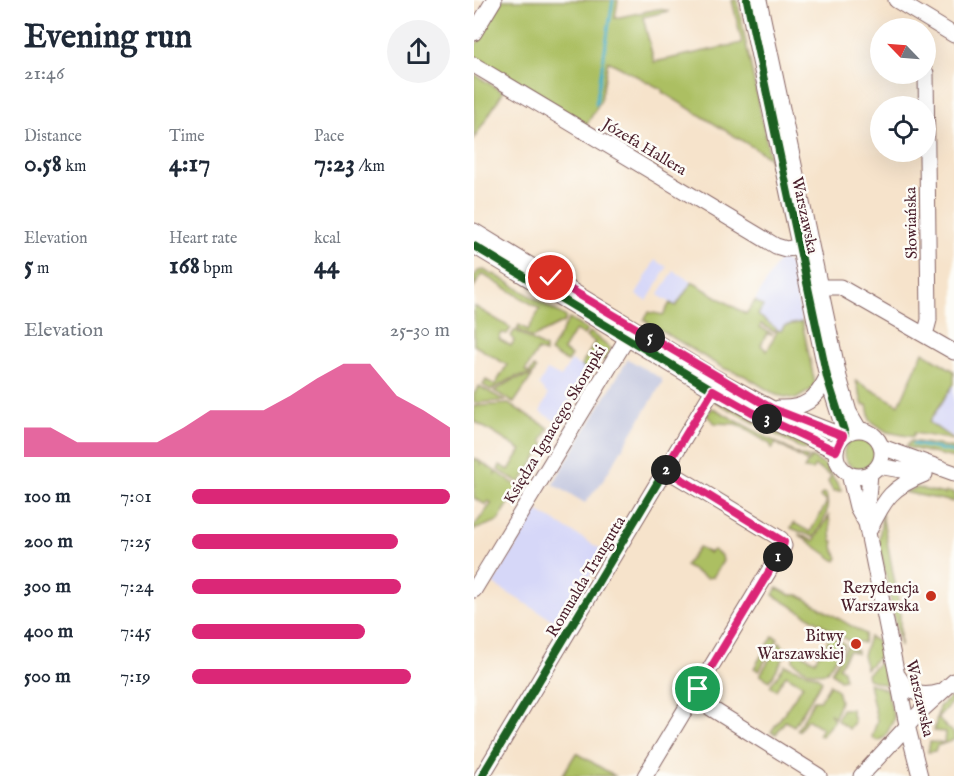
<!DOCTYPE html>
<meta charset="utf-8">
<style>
body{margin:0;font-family:"IM FELL English",serif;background:#f2f2f3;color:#1f2937;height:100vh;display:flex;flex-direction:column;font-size:22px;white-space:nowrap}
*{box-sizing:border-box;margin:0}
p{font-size:20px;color:#747a83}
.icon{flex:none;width:33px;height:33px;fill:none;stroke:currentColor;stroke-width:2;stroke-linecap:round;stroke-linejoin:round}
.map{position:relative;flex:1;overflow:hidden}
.details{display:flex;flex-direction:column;background:#fff;width:474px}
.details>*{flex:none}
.needle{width:39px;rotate:295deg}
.controls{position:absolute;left:396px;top:18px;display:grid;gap:12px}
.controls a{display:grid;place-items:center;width:66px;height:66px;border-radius:50%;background:#fff;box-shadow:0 6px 24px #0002;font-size:30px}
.pin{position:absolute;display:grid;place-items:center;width:51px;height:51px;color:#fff;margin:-26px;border:3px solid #fff;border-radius:50%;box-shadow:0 2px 6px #0007}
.km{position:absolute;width:30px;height:30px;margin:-15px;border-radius:50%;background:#222;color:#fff;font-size:16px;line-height:30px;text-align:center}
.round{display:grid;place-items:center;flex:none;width:63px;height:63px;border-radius:32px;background:#f2f2f3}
.summary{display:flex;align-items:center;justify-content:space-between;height:102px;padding:0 24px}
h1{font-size:33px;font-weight:700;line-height:45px}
.figures{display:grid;grid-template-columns:repeat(3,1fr);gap:9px;height:102px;padding:6px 24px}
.figures div{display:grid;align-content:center}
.figures b{font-size:26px;font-weight:700}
.figures small{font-size:16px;font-weight:400}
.figures p{font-size:16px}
.chart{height:168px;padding:12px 24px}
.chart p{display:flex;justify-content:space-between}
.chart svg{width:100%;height:108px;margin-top:6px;fill:#db2777;opacity:.7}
ul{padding:0 24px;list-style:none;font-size:20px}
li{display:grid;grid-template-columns:96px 72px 1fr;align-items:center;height:45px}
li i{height:15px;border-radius:8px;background:#db2777}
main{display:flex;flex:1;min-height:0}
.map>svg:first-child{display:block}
.built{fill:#d6d7f8}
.industrial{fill:#bec2dd}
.green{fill:#acbf62;stroke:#7b6f46;stroke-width:1.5}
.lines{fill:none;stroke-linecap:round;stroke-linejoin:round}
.stream{stroke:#46aec5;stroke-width:3}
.minor-casing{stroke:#866463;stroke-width:17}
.minor{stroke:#fff;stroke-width:15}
.cycleway-casing{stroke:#fdfcf7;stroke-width:11}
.cycleway{stroke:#1b5e20;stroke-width:8}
.route-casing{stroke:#fff;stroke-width:12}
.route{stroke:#db2777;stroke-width:8}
.poi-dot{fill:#c8321e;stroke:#fdfcf7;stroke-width:2}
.labels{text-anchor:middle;stroke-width:5;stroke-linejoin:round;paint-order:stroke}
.street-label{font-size:16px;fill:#4a1f2b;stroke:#fdfcf7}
.poi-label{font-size:16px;fill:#4a1f2b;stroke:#fdfcf7;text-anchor:end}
</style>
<main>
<section class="details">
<div class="summary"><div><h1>Evening run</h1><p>21:46</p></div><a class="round"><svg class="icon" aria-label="share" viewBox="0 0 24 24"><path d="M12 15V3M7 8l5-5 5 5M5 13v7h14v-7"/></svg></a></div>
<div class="figures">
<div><p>Distance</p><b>0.58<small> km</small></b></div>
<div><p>Time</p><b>4:17</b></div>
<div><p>Pace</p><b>7:23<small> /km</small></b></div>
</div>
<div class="figures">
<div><p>Elevation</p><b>5<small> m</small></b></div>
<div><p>Heart rate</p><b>168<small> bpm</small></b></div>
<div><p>kcal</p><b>44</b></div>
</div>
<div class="chart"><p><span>Elevation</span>25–30 m</p>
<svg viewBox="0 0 160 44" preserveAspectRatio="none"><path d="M0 44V32L10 32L20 38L30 38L40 38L50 38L60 32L70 25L80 25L90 25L100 19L110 12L120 6L130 6L140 19L150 25L160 32V44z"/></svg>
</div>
<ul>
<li><b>100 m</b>7:01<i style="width:100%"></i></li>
<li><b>200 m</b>7:25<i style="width:80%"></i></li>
<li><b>300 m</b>7:24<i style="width:81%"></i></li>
<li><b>400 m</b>7:45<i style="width:67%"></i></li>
<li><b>500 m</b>7:19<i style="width:85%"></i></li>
</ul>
</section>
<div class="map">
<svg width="480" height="776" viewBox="0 0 480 776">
<rect width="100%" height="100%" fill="#fdfcf7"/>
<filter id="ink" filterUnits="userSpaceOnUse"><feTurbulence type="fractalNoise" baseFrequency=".0167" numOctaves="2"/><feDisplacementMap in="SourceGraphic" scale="12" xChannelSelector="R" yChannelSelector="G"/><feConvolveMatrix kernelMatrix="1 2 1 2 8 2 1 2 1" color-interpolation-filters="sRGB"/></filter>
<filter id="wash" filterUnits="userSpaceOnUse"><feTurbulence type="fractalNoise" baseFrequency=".008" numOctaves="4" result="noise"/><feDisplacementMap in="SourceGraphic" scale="24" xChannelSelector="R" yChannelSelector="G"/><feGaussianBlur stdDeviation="1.35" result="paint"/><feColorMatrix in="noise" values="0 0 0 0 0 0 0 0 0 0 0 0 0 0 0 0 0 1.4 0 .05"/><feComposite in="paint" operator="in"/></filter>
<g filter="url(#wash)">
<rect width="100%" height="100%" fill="#f6e3cb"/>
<!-- built -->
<path class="built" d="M 306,258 L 316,264 L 328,322 L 310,326 L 307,331 L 284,315 L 289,306 L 281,301 Z
M 181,260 L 193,267 L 173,301 L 162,295 Z
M 200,271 L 218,282 L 202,306 L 184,295 Z
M 97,361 L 113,370 L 83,422 L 66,412 L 74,395 L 65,385 L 73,370 L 87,377 Z
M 480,384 L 480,438 L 454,422 Z
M 63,511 L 130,551 L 87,625 L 19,584 Z"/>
<!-- industrial -->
<path class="industrial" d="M 154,359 L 188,379 L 188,383 L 128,482 L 111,503 L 79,484 Z"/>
<!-- green -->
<path class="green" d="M 28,0 L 144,0 L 141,18 L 184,9 L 195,11 L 169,17 L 180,62 L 268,43 L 258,0 L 263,0 L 312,235 L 295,157 L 188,92 L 189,90 L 134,61 L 127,100 L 112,126 L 0,60 L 0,45 L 4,42 Z
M 0,74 L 29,92 L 0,139 Z
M 10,270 L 18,275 L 20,274 L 92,317 L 90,322 L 58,338 L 43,329 L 45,325 L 54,330 L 66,309 L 8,274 L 0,287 L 0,278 L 4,271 Z
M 218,282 L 272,314 L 281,301 L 289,306 L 284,315 L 303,329 L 300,332 L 287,324 L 286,327 L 299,335 L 293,334 L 287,345 L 293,351 L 304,330 L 307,331 L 310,326 L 328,322 L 341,384 L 337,390 L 322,399 L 302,395 L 271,376 L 249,368 L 170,320 L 175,312 L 189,315 L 196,303 L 202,306 Z
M 0,306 L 37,328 L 33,334 L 28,333 L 25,339 L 37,346 L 40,341 L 37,336 L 41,330 L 71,348 L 71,353 L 64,350 L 51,371 L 55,373 L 60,367 L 62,369 L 59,374 L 41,377 L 17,390 L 9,385 L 12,380 L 21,385 L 33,365 L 0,345 Z
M 95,319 L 113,330 L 110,335 L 101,330 L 89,350 L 97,356 L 93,362 L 76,352 Z
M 116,332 L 137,349 L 130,361 L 121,358 L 113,370 L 107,366 L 121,342 L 112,337 Z
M 449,352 L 480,371 L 480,384 L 455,422 L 480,440 L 440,433 L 439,437 L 413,432 L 396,420 L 393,405 L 389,405 L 382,381 L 425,405 Z
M 58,376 L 40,403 L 20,391 L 41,379 Z
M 5,386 L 31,401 L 0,403 L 0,394 Z
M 245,400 L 336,444 L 335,448 L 330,450 L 240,401 Z
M 35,404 L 75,428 L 68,441 L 71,445 L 46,483 L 24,470 L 26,465 L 35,470 L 47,450 L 0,421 L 0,406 Z
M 239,408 L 327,456 L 334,457 L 332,461 L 302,443 L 298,449 L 296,444 L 263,424 L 241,423 L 232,415 Z
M370 453a15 15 0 1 1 30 0a15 15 0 1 1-30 0Z
M 437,441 L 480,448 L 480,458 L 432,447 Z
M 337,457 L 351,465 L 368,491 L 359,491 L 354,482 L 357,476 L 341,466 L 338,470 L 330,469 Z
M 0,458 L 7,462 L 6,465 L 9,463 L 22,472 L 21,474 L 24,473 L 45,487 L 24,521 L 0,530 L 0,526 L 18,503 L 14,501 L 12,505 L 0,498 Z
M 443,488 L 471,494 L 471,492 L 480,493 L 480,502 L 429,492 Z
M 348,494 L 352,494 C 357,512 349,522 340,537 L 317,528 L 320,523 L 336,532 L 353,502 L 346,497 Z
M 408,514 L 426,611 L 426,646 L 405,542 Z
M 355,516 L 358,541 L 360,541 L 359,547 L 364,558 L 362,561 L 324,534 L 340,541 Z
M 225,547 L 235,553 L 239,550 L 248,556 L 249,561 L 239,577 L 232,578 L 211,566 Z
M 303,588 L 316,595 L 325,595 L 391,634 L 389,643 L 382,641 L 380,644 L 299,595 Z
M 349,631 L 371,644 L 352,672 C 340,675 327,669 319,661 L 320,651 L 329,647 L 326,653 L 341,661 L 345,653 L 348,654 L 355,638 L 348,634 Z
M 299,636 L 304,639 L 285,671 L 280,668 Z
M 395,637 L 403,641 L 406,655 L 392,669 L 389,655 Z
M 306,642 L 313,652 L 296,681 L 286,675 Z
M 373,646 L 383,651 L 383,654 L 375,650 L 365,667 L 369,670 L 371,679 L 366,680 L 357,672 Z
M 407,661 L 412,684 L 411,685 L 394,679 L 393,674 Z
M 311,665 L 343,676 L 348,681 L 320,726 L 311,721 L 302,734 L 297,732 L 329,685 L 312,675 L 302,690 L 296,686 Z
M 395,683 L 413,690 L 420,719 L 411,737 L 404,741 L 398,737 L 403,721 Z
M 356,684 L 363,690 L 366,701 L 361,718 L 356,713 L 360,721 L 347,736 L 344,735 L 348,728 L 333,719 L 325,731 L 323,730 L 340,700 L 346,700 Z
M 477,697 L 480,700 L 463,718 L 480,734 L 480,740 L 463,746 L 461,751 L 454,752 L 456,742 L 470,743 L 471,732 L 460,731 L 465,707 Z
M 368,709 L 377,709 L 380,722 L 375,729 L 363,720 Z
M 102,753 L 103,753 L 141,776 L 88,776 Z"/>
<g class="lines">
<!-- stream -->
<path class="stream" d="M 122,104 L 139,0
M 439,444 L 480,452"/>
</g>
</g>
<g filter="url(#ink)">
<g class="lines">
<defs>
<path id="minor" d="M 273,0 L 353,377 L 371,434
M 285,0 L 365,377 L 375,412 L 385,429
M 422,0 L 480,35
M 0,33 L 20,0
M 0,65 L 302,246 L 312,249 L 325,247
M 0,231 L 240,377 L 297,408 L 369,436
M 0,246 L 239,390 L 278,412 L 362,451
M 346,287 L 366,287 L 480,352
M 451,335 L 455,320 L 452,73
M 305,408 C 330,409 342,400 353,377
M362 453a23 23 0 1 1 46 0a23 23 0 1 1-46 0Z
M 408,447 L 480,473
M 404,466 L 450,474
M 396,473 L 392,523 L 433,725 L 446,776
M 375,474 L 383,507 L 392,523
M 396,529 C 411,498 418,487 451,474
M 0,590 L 153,338
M 424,676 C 435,694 447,698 467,692
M 219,697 L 345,776
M 8,776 L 239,390
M 171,776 L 310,546 L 307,539 L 191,469
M 387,776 L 448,710 L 480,681"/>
</defs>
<!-- minor casing -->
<use href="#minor" class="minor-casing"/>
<!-- minor -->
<use href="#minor" class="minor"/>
<defs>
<path id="cycleway" d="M 273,0 L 353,377 L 371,434 L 369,436
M 0,246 L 239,390 L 278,412 L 362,451
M 8,776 L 239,390"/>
</defs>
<!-- cycleway casing -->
<use href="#cycleway" class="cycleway-casing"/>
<!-- cycleway -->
<use href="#cycleway" class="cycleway"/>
</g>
</g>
<g class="lines" filter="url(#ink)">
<defs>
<path id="route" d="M 77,278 L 297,408 L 369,436 L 362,451 L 278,412 L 239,390 L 191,469 L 310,542 L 308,550 L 224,689"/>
</defs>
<!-- route casing -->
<use href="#route" class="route-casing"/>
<!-- route -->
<use href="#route" class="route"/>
</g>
<!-- markers -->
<g class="poi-dot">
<circle cx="457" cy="596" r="6"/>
<circle cx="382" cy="644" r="6"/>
</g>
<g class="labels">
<!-- street labels -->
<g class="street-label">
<text transform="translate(171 146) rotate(31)" y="6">Józefa Hallera</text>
<text transform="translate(332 215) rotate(78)" y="6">Warszawska</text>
<text transform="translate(436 223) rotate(-91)" y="6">Słowiańska</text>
<text transform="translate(80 424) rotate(-59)" y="6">Księdza Ignacego Skorupki</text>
<text transform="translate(111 576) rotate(-59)" y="6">Romualda Traugutta</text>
<text transform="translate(447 698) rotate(77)" y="6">Warszawska</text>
</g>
<!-- poi labels -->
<g class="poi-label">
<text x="445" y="593">Rezydencja<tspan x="445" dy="18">Warszawska</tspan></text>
<text x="370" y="641">Bitwy<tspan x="370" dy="18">Warszawskiej</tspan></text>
</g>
</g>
</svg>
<div class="controls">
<a><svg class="needle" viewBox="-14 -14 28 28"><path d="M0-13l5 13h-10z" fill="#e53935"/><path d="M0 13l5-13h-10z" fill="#747a83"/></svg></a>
<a><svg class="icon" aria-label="locate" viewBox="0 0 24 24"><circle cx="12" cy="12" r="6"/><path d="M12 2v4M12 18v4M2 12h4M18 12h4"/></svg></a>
</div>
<div class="pin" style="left:224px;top:689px;background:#1e9e55"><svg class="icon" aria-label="arrive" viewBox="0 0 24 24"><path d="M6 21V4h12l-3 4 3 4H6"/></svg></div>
<div class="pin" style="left:77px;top:278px;background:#d93025"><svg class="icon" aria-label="check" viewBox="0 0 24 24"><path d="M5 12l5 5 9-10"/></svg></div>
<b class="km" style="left:304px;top:557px">1</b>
<b class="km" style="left:192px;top:470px">2</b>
<b class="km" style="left:293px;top:419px">3</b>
<b class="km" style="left:176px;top:338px">5</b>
</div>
</main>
